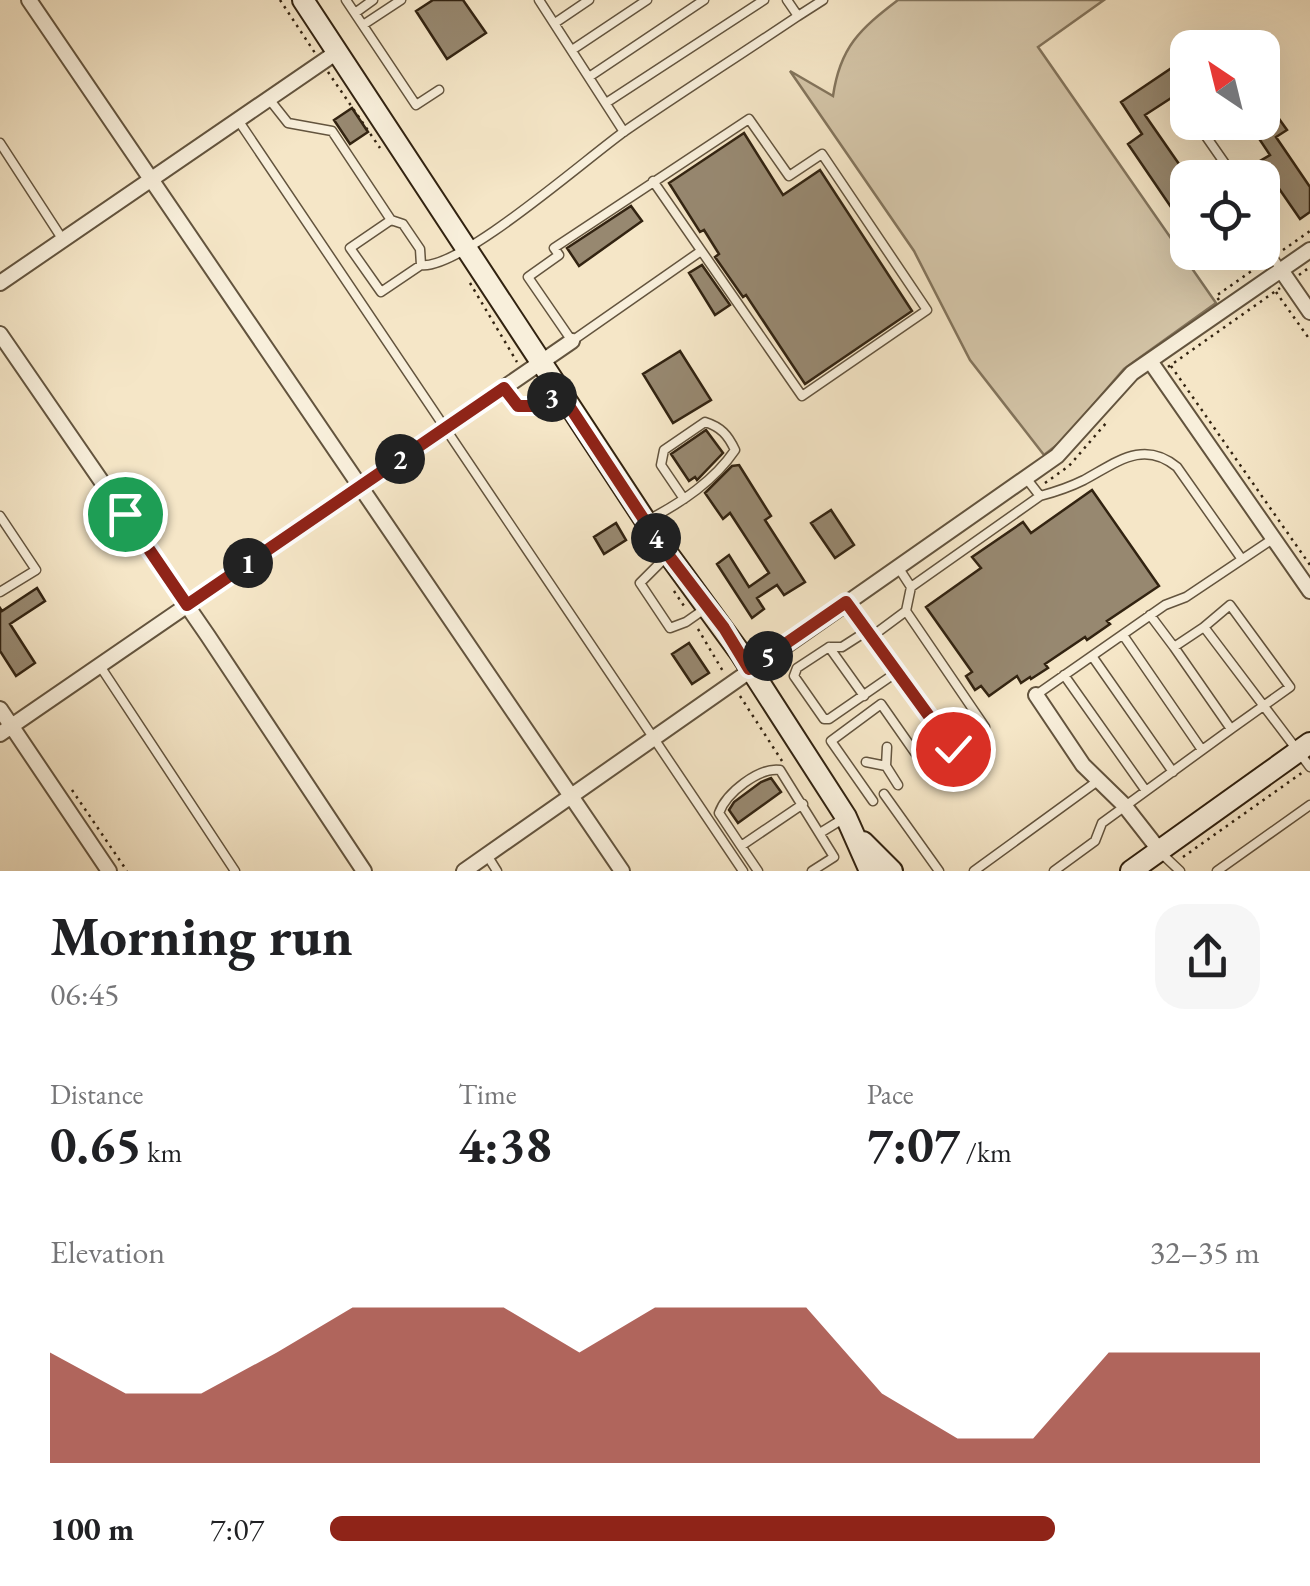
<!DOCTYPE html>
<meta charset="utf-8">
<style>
body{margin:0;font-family:"EB Garamond",serif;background:#f6f6f6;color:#202124;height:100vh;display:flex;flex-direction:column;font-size:38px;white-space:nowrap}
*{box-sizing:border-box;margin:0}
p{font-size:32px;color:#757577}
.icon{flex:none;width:55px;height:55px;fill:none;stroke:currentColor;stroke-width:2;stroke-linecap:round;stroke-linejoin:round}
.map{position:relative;height:871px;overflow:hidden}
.panel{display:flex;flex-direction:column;background:#fff;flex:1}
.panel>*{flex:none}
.needle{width:65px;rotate:325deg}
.tools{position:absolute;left:1170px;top:30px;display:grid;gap:20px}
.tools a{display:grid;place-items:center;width:110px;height:110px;border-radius:20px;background:#fff;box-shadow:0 10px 40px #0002;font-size:50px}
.pin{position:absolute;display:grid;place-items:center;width:85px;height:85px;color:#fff;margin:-42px;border:5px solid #fff;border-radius:50%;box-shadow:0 2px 10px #0007}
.km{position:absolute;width:50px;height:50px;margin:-25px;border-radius:50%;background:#222;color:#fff;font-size:28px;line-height:50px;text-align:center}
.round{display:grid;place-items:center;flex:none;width:105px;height:105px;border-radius:30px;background:#f6f6f6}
.headline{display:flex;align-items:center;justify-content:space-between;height:170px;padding:0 50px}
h1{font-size:55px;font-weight:700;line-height:75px}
.metrics{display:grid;grid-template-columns:repeat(3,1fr);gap:15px;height:170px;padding:10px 50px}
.metrics div{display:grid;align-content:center}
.metrics b{font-size:50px;font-weight:700}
.metrics small{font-size:28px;font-weight:400}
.metrics p{font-size:28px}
.chart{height:280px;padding:20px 50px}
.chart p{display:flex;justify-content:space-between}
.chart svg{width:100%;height:180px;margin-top:10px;fill:#8f2418;opacity:.7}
ul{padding:0 50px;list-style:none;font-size:32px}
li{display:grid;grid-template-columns:160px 120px 1fr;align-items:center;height:75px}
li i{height:25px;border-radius:12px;background:#8f2418}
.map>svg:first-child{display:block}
.green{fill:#d4c5a8;stroke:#83745c;stroke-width:2.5}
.building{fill:#978870;stroke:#322311;stroke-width:2.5}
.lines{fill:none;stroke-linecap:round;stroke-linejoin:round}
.service-casing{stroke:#63543e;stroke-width:11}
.minor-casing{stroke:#63543e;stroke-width:18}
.secondary-casing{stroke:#322311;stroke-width:24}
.path{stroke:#322311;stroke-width:2.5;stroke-dasharray:2.5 5;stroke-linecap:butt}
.service{stroke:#f8efdb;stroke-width:8}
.minor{stroke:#f8efdb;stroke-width:14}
.secondary{stroke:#f8efdb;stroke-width:20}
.route-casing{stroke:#fff;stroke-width:20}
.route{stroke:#8f2418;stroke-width:12}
</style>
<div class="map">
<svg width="1310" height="871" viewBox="0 0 1310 871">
<rect width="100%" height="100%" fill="#f5e6c7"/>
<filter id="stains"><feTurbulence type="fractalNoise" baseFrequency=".002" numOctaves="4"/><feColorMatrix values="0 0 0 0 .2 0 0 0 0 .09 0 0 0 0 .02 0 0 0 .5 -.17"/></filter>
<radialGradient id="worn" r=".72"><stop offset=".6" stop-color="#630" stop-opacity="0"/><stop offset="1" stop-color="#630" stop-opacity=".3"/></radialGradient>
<!-- green -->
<path class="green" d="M 898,0 L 1104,0 L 1038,47 L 1216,303 L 1124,369 L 1062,441 L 1044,455 L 970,360 L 914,251 L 790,71 L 833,96 C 840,47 860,29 898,0 Z"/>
<!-- building -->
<path class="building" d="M 433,0 L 463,0 L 486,33 L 447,59 L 416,11 Z
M 1182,61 L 1188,68 L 1188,87 L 1145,115 L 1188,177 L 1188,200 L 1173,210 L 1128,144 L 1142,134 L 1121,102 Z
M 1262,95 L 1287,130 L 1276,137 L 1310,187 L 1310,212 L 1300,219 L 1260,161 L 1270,155 L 1248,122 L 1262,122 Z
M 352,108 L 368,132 L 350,144 L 334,120 Z
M 744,133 L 783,195 L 820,170 L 912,311 L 805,384 L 746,295 L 743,297 L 715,257 L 719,254 L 704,230 L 700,232 L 669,183 Z
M 631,206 L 642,221 L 579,266 L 567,248 Z
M 702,265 L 730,305 L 715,315 L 689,273 Z
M 680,351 L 711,400 L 673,423 L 643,374 Z
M 706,430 L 723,453 L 697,480 L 695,477 L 689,481 L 671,454 Z
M 739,465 L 771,516 L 765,520 L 805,582 L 784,595 L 777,585 L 757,598 L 764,609 L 752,618 L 717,564 L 729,555 L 749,587 L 769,573 L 730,513 L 723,519 L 705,493 L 732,466 Z
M 1092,490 L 1159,586 L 1107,621 L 1110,624 L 1087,640 L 1085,637 L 1045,664 L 1048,668 L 1031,679 L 1030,677 L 1021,683 L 1017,676 L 989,696 L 981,686 L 975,690 L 966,676 L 972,672 L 926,607 L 981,568 L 972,557 L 1023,522 L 1031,533 Z
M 831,510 L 854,545 L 835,558 L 811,523 Z
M 616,523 L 626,540 L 604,554 L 594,537 Z
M 37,588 L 45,601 L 10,624 L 35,663 L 16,676 L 0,651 L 0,608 L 2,611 Z
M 689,643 L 709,673 L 692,684 L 672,654 Z
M 771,778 L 781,792 L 738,823 L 729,810 L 734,802 L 761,782 Z"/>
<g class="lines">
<defs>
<path id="service" d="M 346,0 L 416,105 L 439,90
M 539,0 L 624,132
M 355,13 L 373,0
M 798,16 L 823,0
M 555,23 L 589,0
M 363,25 L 401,0
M 572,50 L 647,0
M 589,77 L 704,0
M 269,99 L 288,123 L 332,131 L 391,220 L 350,248 L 381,292 L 421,265 C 459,271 588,157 625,131 C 682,92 740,55 798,16 L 787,0
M 606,103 L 764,0
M 1185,107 L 1188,111
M 238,120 L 743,871
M 1196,122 L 1235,178
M 0,143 L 63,240
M 653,181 L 802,396 L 927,310 L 822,154 L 789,176 L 749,119 L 554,248 L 559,255 L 528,277 L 572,341 L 701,251
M 1262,216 L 1268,225 L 1266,246 L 1281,270
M 391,220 L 403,224 L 420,249 L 421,265
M 504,388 L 518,406 L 537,406 L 557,394
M 1040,496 C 1055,492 1070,487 1084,480 C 1116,463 1143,439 1177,467 L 1241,558
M 0,516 L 36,570 L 0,592
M 650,519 C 682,502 714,481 735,450 C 728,435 721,427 705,422 L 664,450 L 661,465 L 684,499
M 668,555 L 640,583 L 670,628 L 686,622 L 706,608
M 898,567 L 911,587 L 1040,496 L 1026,478
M 846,603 L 953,749
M 906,611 L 911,587
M 1150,615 L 1174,647 L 1204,627 L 1310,767
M 867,631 L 842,647 L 829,647 L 797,668 L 794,676 L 824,719 L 829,719 L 897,672
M 1123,635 L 1202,750
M 871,637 L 906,611 L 985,727
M 829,647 L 864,696
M 1174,647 L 1231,729 L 1290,687 L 1230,605 L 1204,627
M 1092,656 L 1173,772
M 100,666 L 235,871
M 1064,675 L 1146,791
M 1036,695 L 1165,605 L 1186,597 L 1274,538
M 866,762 L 886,766 L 887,747
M 886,766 L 898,785
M 884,794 L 939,871
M 873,801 L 831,741 L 881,704 L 925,767
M 820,833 L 846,817
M 741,846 L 719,813 C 726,793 759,767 780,770 L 834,857 L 812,871
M 1162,854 L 1180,871
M 487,855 L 497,871
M 758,871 L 741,846 L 803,804
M 974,871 L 1099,780
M 1054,871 L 1095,841 L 1102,823 L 1231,729
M 1217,871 L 1310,805"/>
<path id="minor" d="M 29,0 L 622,871
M 1281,270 L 1310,312
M 0,283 L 337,52
M 0,334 L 208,636 L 364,871
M 1150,361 L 1310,591
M 1036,695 L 1083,765 L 1124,805 L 1160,851
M 0,709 L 109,871
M 0,734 L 572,341
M 464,871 L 1057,456 L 1132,373 L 1310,250"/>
<path id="secondary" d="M 303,0 L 660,543 L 741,654 L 846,817 L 870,871
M 863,842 L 892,871
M 1131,871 L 1310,743"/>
</defs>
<!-- service casing -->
<use href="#service" class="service-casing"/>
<!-- minor casing -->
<use href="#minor" class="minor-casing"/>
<!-- secondary casing -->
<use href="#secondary" class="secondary-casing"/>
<!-- path -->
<path class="path" d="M 280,0 L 315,53
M 328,72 L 380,148
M 1283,250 L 1310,231
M 1252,252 L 1258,265
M 1299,275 L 1310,267
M 470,283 L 517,362
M 1276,292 L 1310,340
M 1219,300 L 1216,296 L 1263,263
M 1171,366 L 1310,565
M 1168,367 L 1280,288
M 1045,483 L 1069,466 L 1107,422
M 674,591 L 686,609
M 698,629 L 724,673
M 775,671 L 788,661
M 740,696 L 782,761
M 72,790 L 127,871
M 1183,857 L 1303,772"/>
<!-- service -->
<use href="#service" class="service"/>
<!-- minor -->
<use href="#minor" class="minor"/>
<!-- secondary -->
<use href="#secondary" class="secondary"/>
</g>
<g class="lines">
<defs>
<path id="route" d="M 125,514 L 187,605 L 504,388 L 518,406 L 537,406 L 560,392 L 660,544 L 724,628 L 749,669 L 846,602 L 953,749"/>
</defs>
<!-- route casing -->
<use href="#route" class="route-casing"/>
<!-- route -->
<use href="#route" class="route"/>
</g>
<rect width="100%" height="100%" filter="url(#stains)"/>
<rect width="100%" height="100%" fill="url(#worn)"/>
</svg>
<div class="tools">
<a><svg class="needle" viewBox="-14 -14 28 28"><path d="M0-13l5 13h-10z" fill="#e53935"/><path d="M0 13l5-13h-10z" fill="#757577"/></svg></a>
<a><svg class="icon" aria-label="locate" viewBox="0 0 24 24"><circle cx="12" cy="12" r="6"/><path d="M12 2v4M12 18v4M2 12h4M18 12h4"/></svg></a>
</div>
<div class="pin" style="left:125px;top:514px;background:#1e9e55"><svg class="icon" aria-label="arrive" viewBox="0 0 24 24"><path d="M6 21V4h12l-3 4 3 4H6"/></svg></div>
<div class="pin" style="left:953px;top:749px;background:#d93025"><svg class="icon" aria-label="check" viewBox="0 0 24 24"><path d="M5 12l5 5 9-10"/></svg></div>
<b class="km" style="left:248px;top:563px">1</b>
<b class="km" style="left:400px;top:459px">2</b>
<b class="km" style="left:552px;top:397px">3</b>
<b class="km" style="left:656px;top:538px">4</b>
<b class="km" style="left:768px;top:656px">5</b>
</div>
<section class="panel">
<div class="headline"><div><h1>Morning run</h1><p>06:45</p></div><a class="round"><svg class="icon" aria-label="share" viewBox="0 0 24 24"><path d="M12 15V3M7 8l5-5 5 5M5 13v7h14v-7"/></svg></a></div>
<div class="metrics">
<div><p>Distance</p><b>0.65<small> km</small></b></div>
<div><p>Time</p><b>4:38</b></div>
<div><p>Pace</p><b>7:07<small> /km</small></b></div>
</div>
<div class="chart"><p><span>Elevation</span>32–35 m</p>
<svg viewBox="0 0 160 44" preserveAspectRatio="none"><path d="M0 44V17L10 27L20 27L30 17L40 6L50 6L60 6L70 17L80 6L90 6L100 6L110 27L120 38L130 38L140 17L150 17L160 17V44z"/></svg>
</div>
<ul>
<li><b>100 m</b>7:07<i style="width:78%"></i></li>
</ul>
</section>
